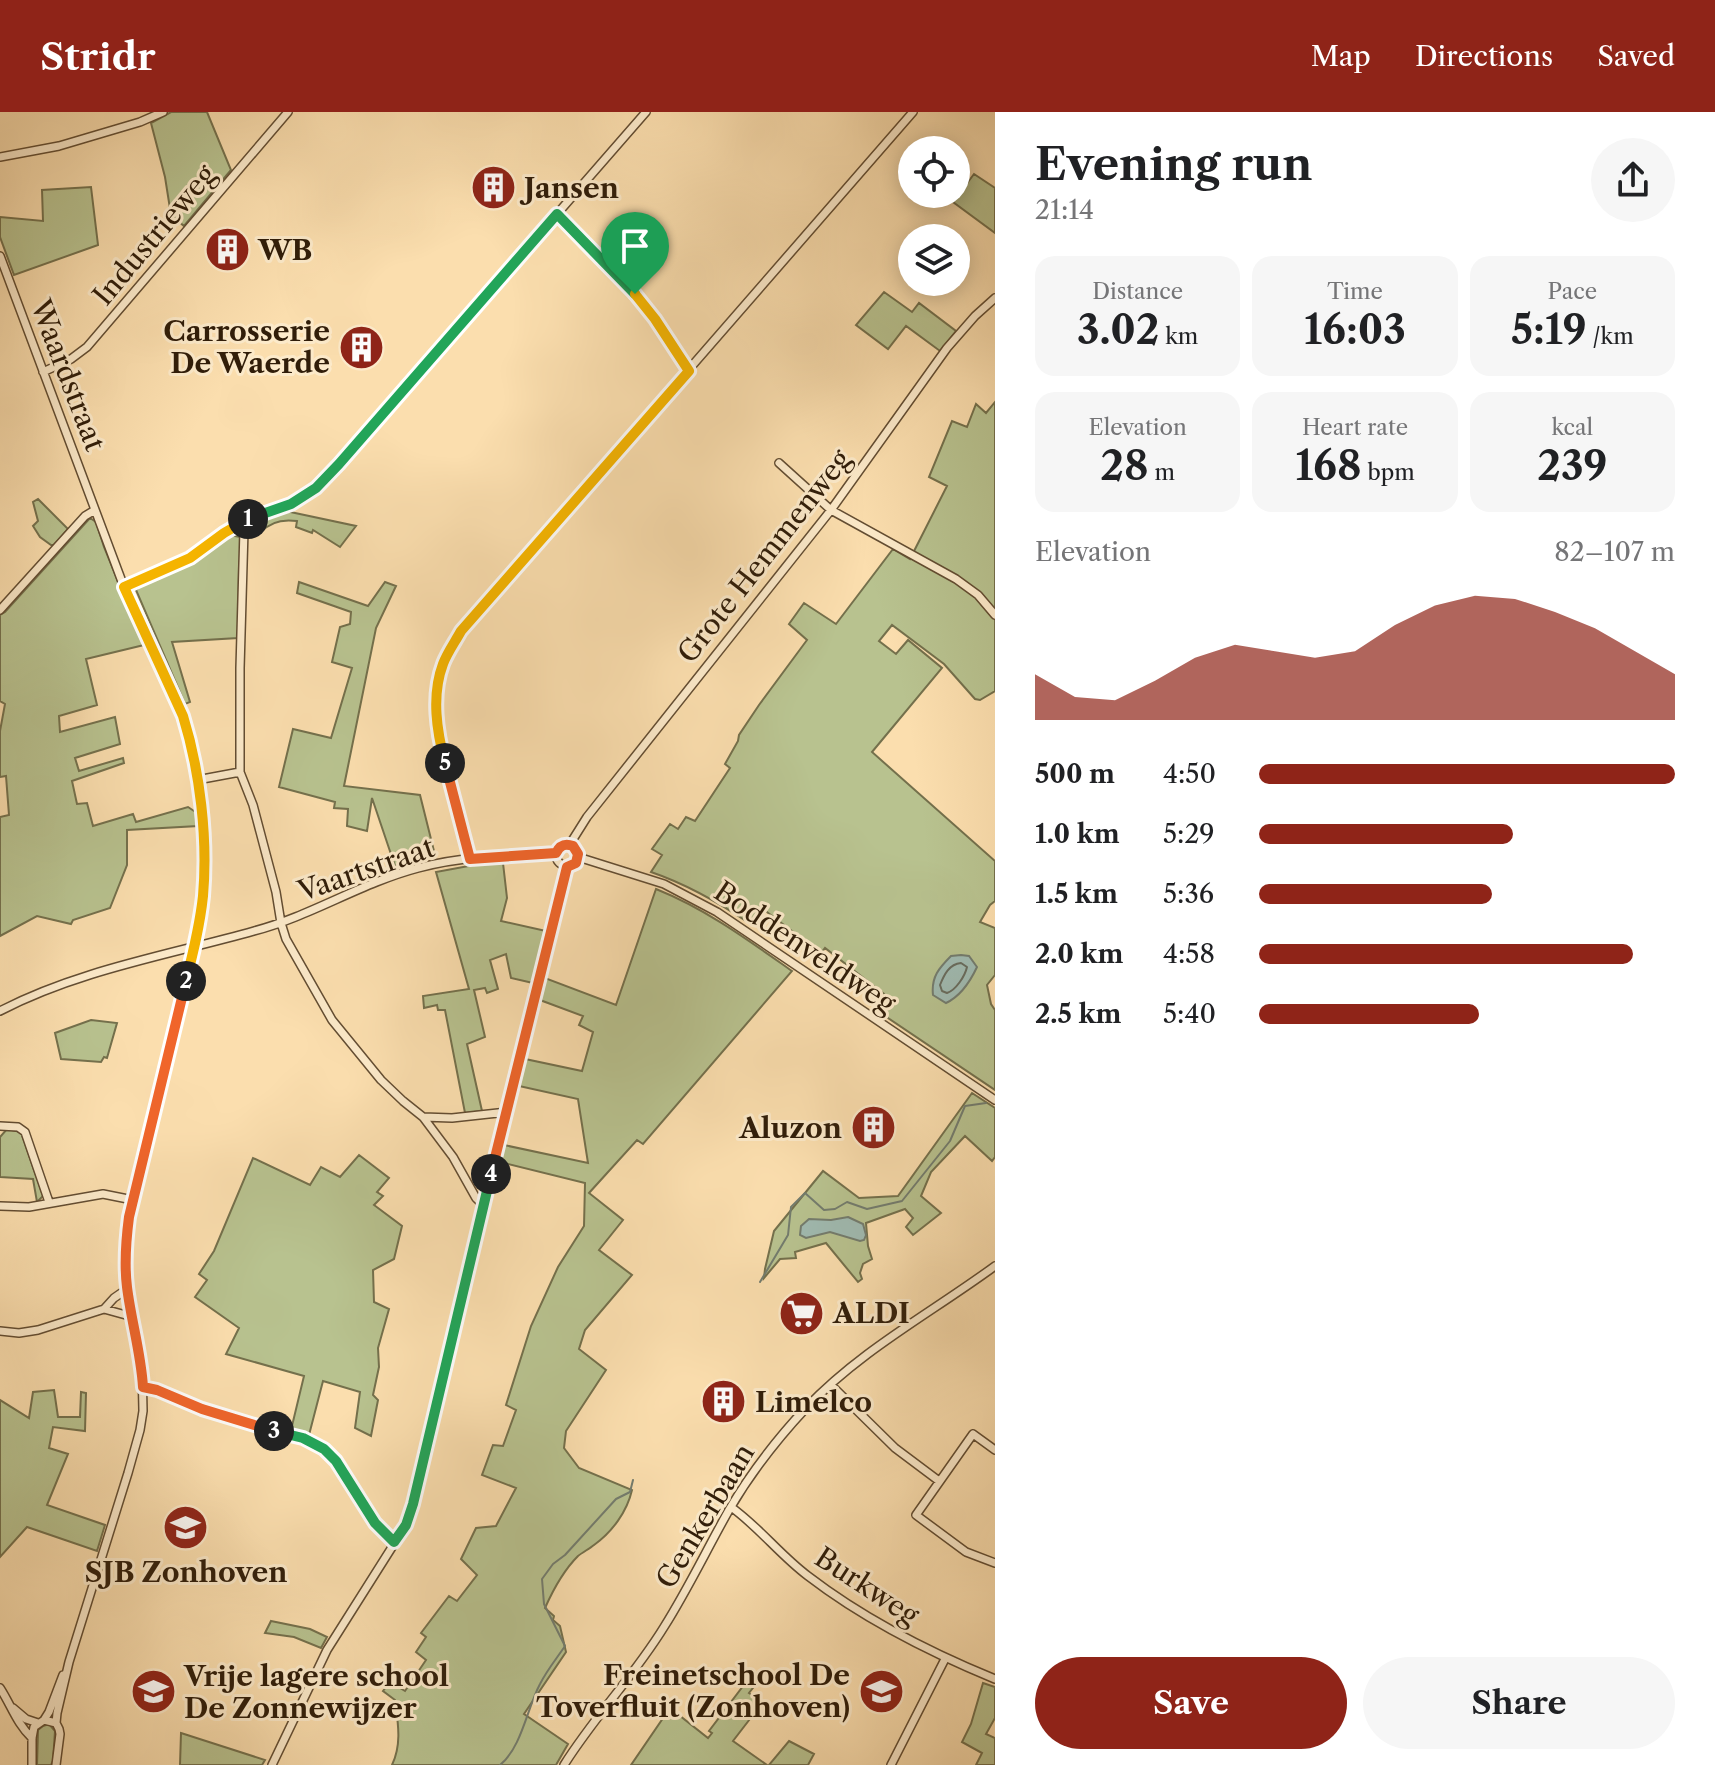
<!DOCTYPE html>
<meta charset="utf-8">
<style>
body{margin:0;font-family:"Libre Caslon Text",serif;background:#f6f6f6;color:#202124;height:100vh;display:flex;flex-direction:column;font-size:30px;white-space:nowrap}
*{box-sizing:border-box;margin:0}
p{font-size:26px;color:#757577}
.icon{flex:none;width:44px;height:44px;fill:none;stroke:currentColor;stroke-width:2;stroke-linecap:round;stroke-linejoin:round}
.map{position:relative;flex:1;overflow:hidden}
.panel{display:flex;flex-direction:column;background:#fff;width:720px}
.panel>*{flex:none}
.fabs{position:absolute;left:898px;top:24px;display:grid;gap:16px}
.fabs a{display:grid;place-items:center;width:72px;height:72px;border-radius:50%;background:#fff;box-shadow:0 4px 20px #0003;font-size:40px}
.pin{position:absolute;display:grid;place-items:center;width:68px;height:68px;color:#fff;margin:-82px -34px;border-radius:50% 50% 50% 0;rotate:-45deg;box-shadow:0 0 8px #0007}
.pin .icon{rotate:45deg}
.km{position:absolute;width:40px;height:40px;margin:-20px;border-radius:50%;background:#222;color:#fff;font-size:22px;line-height:40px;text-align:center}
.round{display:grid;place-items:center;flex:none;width:84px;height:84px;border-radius:42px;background:#f6f6f6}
.summary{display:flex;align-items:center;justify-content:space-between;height:136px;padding:0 40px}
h1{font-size:44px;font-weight:700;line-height:60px}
.figures{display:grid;grid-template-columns:repeat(3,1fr);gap:12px;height:136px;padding:8px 40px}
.figures div{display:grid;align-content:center;border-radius:20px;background:#f6f6f6;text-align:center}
.figures b{font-size:40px;font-weight:700}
.figures small{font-size:22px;font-weight:400}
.figures p{font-size:22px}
.chart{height:224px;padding:16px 40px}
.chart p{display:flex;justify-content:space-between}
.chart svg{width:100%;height:144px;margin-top:8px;fill:#8f2418;opacity:.7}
.button{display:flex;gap:16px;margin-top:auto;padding:16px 40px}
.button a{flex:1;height:92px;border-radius:48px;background:#8f2418;color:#fff;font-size:32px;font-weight:700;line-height:92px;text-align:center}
.button a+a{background:#f6f6f6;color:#202124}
ul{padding:0 40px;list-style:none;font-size:26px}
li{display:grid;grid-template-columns:128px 96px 1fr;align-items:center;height:60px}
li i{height:20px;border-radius:10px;background:#8f2418}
header{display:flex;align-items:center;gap:48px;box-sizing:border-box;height:112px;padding:0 40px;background:#8f2418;color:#fff}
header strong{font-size:38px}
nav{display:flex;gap:44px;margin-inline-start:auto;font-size:28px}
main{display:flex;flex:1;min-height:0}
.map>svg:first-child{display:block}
.green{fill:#b8c28f;stroke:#74704c;stroke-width:2}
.water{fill:#a0bbb2;stroke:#737c6e;stroke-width:2}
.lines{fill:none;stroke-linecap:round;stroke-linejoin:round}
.shore{stroke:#686c5e;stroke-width:2}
.stream{stroke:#737c6e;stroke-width:2}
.minor-casing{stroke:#634d32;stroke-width:10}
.minor{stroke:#fceaca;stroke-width:7}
.split-1-casing{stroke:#fff;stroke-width:16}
.split-2-casing{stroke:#fff;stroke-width:16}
.split-3-casing{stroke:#fff;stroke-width:16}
.split-4-casing{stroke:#fff;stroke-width:16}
.split-5-casing{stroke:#fff;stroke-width:16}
.split-6-casing{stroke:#fff;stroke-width:16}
.split-1{stroke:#22a559;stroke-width:10}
.split-2{stroke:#f5b400;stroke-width:10}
.split-3{stroke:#f0652b;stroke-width:10}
.split-4{stroke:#22a559;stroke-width:10}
.split-5{stroke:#f0652b;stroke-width:10}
.split-6{stroke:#f5b400;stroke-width:10}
.labels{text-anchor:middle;stroke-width:6;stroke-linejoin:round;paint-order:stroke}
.poi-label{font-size:28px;font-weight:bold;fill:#301d09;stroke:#fceaca;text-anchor:start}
.street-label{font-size:28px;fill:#301d09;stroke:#fceaca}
</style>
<header>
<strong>Stridr</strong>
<nav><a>Map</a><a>Directions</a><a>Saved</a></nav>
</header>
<main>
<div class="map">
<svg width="995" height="1653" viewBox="0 0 995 1653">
<rect width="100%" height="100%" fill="#fbdeae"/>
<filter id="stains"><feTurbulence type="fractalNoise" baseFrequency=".0025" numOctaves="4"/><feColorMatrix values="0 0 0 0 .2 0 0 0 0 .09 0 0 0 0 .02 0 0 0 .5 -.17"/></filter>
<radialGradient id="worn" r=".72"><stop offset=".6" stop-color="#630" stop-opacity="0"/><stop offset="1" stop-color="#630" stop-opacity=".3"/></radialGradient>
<!-- green -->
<path class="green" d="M 171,0 L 207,0 L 231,58 L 184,114 L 171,103 L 165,65 L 151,11 Z
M 974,62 L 995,76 L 995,121 L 953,90 Z
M 91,75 L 98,133 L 14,163 L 0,125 L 0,105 L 43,109 L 42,78 Z
M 884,180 L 912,200 L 919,191 L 956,219 L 940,239 L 906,214 L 888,237 L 856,213 Z
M 995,290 L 995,579 L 980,588 L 975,587 L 944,552 L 892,513 L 879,529 L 896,542 L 908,528 L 942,556 L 872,640 L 995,749 L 995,789 L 990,793 L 980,810 L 995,816 L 995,863 L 987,873 L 991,892 L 995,898 L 995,978 L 882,902 L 893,889 L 825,836 L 821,841 L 763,797 L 749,811 C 718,790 686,772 651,760 L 662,743 L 652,737 L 670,712 L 678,717 L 686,705 L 695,709 L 730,656 L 725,652 L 738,629 L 739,623 L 759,593 L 807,528 L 789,512 L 804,491 L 836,512 L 893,437 L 910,447 L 947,374 L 929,365 L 952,309 L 967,315 L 976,292 L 986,301 Z
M 38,387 L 68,417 L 54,433 L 51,433 L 40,425 L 33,414 L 38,409 L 33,390 Z
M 281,398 L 356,414 L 340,435 L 313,418 L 312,421 L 296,415 L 297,409 C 283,407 270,410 261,420 L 248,418 L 249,412 L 256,408 Z
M 90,406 L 96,410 L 104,435 L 144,533 L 86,547 L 97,593 L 59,604 L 60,620 L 115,605 L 120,632 L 75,646 L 79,659 L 123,646 L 124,651 L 72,669 L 77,692 L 87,691 L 93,714 L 133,702 L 136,710 L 188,695 L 197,701 L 198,714 L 127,718 L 127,753 L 110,796 L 73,808 L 71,812 L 37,804 L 0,824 L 0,705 L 9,703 L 6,664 L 0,665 L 0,619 L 5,592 L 0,589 L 0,503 L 5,500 Z
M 230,423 L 240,425 L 242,431 L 239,455 L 238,526 L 172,530 L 190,590 L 185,592 L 136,478 L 139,475 L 188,452 Z
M 299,470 L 368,494 L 385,470 L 396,474 L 376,516 L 344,674 L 420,683 L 435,743 L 396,757 L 372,686 L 367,719 L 347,714 L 348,697 L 334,696 L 335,690 L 279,675 L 293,617 L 331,626 L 352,556 L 332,550 L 340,515 L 350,512 L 351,500 L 297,481 Z
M 503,751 L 507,786 L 501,809 L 546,819 L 533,871 L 511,866 L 506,842 L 490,848 L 498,877 L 487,881 L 485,876 L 474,878 L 485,925 L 467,932 L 482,999 L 465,1001 L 445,898 L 438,898 L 437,893 L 424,896 L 423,884 L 469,877 L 436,760 L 474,753 Z
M 656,777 C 706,797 748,828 792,859 L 643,1032 L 637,1028 L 589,1081 L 623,1108 L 599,1138 L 632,1163 L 585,1218 L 579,1237 L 606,1258 L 566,1319 L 564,1336 L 579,1356 L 632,1378 C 627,1400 612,1420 594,1433 C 589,1437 583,1440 578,1444 C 564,1458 553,1478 545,1496 L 554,1504 L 553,1508 L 560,1514 L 566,1540 L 524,1602 L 568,1632 L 556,1653 L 392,1653 C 402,1632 398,1611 395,1588 L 383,1579 L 390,1570 L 405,1579 L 426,1548 L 416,1540 L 426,1525 L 421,1521 L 449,1484 L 457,1489 L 477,1463 L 461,1447 L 476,1416 L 496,1414 L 516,1376 L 482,1363 L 493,1333 L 503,1334 L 516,1298 L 506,1293 L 531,1214 L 558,1155 L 584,1114 L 585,1071 L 500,1050 L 504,1033 L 588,1051 L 578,987 L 519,974 L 525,947 L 582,959 L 593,920 L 579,913 L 583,904 L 540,888 L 545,866 L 616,893 Z
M 91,908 L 117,911 L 107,946 L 104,945 L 101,950 L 61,947 L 55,921 Z
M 972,981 L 995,996 L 995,1045 L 992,1049 L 965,1024 L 931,1060 L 921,1084 L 941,1101 L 913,1123 L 906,1115 L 913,1106 L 905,1097 L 866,1111 L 868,1134 L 872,1147 L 863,1152 L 860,1161 L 862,1167 L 858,1170 L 826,1131 L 795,1140 L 796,1146 L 780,1147 L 764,1166 L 765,1157 L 774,1119 L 823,1059 L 859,1086 L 898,1084 Z
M 7,1017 L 21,1020 L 43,1084 L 37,1090 L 33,1067 L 0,1065 L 0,1025 Z
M 359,1043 L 389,1066 L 377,1080 L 383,1084 L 374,1093 L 402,1114 L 394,1147 L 373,1158 L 374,1190 L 389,1197 L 378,1236 L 379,1255 L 373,1283 L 378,1288 L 371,1324 L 355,1316 L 360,1280 L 323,1269 L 309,1323 L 291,1318 L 304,1264 L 226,1242 L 239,1216 L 195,1185 L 207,1168 L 199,1162 L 214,1139 L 253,1046 L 310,1073 L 321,1055 L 340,1065 Z
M 54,1278 L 58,1305 L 80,1305 L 81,1280 L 86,1281 L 85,1319 L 53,1315 L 49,1336 L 68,1342 L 47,1393 L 105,1413 L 97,1439 L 27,1415 L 0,1445 L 0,1288 L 29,1306 L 33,1280 Z
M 271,1509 L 310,1517 L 327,1525 L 321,1536 L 294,1525 L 265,1521 Z
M 753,1561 L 760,1567 L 749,1581 L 763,1590 L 733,1629 L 767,1653 L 631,1653 L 670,1596 L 708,1626 L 712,1621 L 709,1619 Z
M 983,1571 L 995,1575 L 995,1606 L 986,1622 L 995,1626 L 995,1653 L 976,1653 L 982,1641 L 962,1630 L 971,1612 Z
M 49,1612 L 55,1619 L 53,1649 L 51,1653 L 37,1653 L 38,1618 L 43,1614 Z
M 181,1621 L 265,1648 L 262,1653 L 180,1653 Z
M 789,1629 L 814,1642 L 808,1653 L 769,1653 Z"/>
<!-- water -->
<path class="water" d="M 961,843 L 969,844 L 977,855 C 970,870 961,884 946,891 L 933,883 C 931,865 939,856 951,844 Z
M 848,1105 L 863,1112 L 866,1123 L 864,1128 L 860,1129 L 830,1120 L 806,1126 L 800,1123 L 801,1114 L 809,1107 L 831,1108 Z"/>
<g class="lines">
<!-- shore -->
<path class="shore" d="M 961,851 L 967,855 C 965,864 956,878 947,881 L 942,879 L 940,873 C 944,863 949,852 961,851 Z"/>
<!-- stream -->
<path class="stream" d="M 760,1170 L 788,1123 L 791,1095 L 805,1081 L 824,1098 L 835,1097 L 847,1090 L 867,1097 L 902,1089 L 950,1029 L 965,994 L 986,991
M 500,1653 C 522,1635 527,1596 540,1572 C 547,1558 557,1546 565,1534 L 544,1492 L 542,1467 L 553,1452 L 565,1443 L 616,1387 L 630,1380 L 633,1368"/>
<defs>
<path id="minor" d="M 0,45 L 59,34 L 140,10 L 163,0
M 557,102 L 635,182 L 655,207 L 689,259
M 0,144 L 124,475 L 183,604 C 205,676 208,751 197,825 L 129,1105 L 126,1125 L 126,1160 L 127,1177 L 142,1253 L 143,1299 L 140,1318 L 128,1361 L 69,1550 L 57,1601 L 56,1611 L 59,1617 L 60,1622 L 56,1653
M 43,260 L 71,247 L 87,235 L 288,0
M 779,351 L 831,398 L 956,467 L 978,483 L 995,503
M 244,418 L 240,556 L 240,660 L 253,693 L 276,780 L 281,811 L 286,827 L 332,908 L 381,968 L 403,989 L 423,1005 L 453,1045 L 476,1086 L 483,1093
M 124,475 L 190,446 L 241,410 L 257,402 L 291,392 L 316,376 L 339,352 L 646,0
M 0,498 L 85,404 L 95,398
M 197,668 L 240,660
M556 743a11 11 0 1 1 22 0a11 11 0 1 1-22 0Z
M 570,732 L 587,705 L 831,398 L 947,236 L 975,204 L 995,186
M 578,745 L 664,772 L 717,800 L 995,988
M 470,747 C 456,693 422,605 443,552 C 447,541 455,530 461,519 L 913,0
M 0,899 C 79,858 169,843 254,819 C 311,804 361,771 418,756 C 463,744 510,743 556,741
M 423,1005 L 452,1006 L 507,1000
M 0,1014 L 18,1015 L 25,1020 L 49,1090
M 0,1094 L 29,1095 L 103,1082 L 133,1088
M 104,1197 L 114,1186 L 127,1177
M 0,1219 L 19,1221 L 38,1218 L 104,1197 L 133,1205
M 831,1273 L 895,1336 L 939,1369
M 143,1275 C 166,1279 185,1292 207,1299 C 242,1311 280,1318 315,1331 C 350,1354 362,1401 394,1430
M 995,1338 L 973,1322 L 916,1403 L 966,1440 L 995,1451
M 731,1395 C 759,1415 780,1443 808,1464 C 864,1507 929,1540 995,1567
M 0,1576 C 11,1593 17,1612 32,1626
M 13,1596 L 26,1607 L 38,1611
M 44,1608 L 49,1600 L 63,1563
M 32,1653 L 32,1626 L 34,1615 L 44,1608 L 56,1611
M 272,1653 L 327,1538 L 406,1413 L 413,1392 L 483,1093 L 567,755
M 564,1653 C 594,1605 634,1564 664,1515 C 688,1477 707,1437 729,1398 C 750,1362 777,1327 806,1296 C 861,1238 931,1201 995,1154
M 891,1653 L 945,1547"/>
</defs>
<!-- minor casing -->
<use href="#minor" class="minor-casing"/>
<!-- minor -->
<use href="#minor" class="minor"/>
</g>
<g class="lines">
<defs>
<path id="split-1" d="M 248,407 L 291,392 L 316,376 L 339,352 L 557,102 L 635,182"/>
<path id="split-2" d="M 186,869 C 193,841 200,813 203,784 C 208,726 200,659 183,604 L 124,475 L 190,446 L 224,421 L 248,407"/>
<path id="split-3" d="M 186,869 L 129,1105 C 126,1128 124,1151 127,1175 C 131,1208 141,1241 143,1275 L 157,1278 L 202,1297 L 274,1319"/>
<path id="split-4" d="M 274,1319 L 303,1326 L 324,1337 L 336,1349 L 375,1411 L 394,1430 L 406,1413 L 413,1392 L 491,1062"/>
<path id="split-5" d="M 445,651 L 470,747 L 556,741 C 560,733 565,731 573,734 L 578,742 L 576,751 L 567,755 L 491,1062"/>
<path id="split-6" d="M 445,651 C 437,620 431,584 443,552 C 447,541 455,530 461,519 L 689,259 L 655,207 L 635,182"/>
</defs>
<!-- split-1 casing -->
<use href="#split-1" class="split-1-casing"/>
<!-- split-2 casing -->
<use href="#split-2" class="split-2-casing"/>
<!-- split-3 casing -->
<use href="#split-3" class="split-3-casing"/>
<!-- split-4 casing -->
<use href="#split-4" class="split-4-casing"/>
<!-- split-5 casing -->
<use href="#split-5" class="split-5-casing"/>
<!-- split-6 casing -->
<use href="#split-6" class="split-6-casing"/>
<!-- split-1 -->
<use href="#split-1" class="split-1"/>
<!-- split-2 -->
<use href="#split-2" class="split-2"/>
<!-- split-3 -->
<use href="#split-3" class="split-3"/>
<!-- split-4 -->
<use href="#split-4" class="split-4"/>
<!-- split-5 -->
<use href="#split-5" class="split-5"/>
<!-- split-6 -->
<use href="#split-6" class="split-6"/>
</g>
<!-- icons -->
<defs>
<symbol id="building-disc" viewBox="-11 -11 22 22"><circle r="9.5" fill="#8f2418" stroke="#fceaca"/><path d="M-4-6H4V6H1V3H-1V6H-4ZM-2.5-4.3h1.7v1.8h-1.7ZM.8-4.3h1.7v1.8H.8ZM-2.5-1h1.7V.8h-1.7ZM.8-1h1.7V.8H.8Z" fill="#fff"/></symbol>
<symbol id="supermarket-disc" viewBox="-11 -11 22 22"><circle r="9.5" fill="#8f2418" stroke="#fceaca"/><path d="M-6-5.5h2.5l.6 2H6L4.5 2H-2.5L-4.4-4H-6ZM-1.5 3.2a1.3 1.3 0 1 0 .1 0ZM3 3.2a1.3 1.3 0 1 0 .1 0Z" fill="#fff"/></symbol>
<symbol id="school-disc" viewBox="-11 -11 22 22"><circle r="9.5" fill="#8f2418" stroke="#fceaca"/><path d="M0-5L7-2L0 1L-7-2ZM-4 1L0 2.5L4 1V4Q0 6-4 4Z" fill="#fff"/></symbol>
</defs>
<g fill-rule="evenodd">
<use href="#building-disc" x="468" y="50" width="51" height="51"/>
<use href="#building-disc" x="202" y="112" width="51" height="51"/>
<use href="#building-disc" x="336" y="210" width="51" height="51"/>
<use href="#building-disc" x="848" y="990" width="51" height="51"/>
<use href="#supermarket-disc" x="776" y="1176" width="51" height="51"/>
<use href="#building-disc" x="698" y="1264" width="51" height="51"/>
<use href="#school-disc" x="160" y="1390" width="51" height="51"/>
<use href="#school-disc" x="856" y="1554" width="51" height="51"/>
<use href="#school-disc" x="128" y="1554" width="51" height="51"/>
</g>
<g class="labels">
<!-- poi labels -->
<g class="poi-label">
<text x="524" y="86">Jansen</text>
<text x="258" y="148">WB</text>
<text x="330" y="229" text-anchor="end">Carrosserie<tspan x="330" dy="32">De Waerde</tspan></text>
<text x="842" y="1026" text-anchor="end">Aluzon</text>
<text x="833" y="1211">ALDI</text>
<text x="755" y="1300">Limelco</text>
<text x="186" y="1470" text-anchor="middle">SJB Zonhoven</text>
<text x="850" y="1573" text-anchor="end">Freinetschool De<tspan x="850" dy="32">Toverfluit (Zonhoven)</tspan></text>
<text x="184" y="1574">Vrije lagere school<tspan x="184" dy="32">De Zonnewijzer</tspan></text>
</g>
<!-- street labels -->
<g class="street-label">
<text transform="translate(154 123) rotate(-50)" y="10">Industrieweg</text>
<text transform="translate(68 263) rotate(69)" y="10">Waardstraat</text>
<text transform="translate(764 444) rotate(-52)" y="10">Grote Hemmenweg</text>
<text transform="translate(366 757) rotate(-19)" y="10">Vaartstraat</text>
<text transform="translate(805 835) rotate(34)" y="10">Boddenveldweg</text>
<text transform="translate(705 1404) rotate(-59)" y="10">Genkerbaan</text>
<text transform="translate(867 1474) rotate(33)" y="10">Burkweg</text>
</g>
</g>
<rect width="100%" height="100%" filter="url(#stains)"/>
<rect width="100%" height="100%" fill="url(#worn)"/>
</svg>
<div class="fabs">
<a><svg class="icon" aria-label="locate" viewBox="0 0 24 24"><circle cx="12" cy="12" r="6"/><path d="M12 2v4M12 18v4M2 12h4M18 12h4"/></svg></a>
<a><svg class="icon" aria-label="layers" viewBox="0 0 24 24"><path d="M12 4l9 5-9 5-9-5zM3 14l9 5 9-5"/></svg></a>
</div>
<div class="pin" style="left:635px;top:182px;background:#1e9e55"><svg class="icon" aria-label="arrive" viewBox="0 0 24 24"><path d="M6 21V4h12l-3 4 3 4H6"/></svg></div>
<b class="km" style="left:248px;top:407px">1</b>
<b class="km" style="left:186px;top:869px">2</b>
<b class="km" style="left:274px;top:1319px">3</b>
<b class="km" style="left:491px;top:1062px">4</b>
<b class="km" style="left:445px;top:651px">5</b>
</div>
<section class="panel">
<div class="summary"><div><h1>Evening run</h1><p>21:14</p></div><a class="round"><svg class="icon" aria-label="share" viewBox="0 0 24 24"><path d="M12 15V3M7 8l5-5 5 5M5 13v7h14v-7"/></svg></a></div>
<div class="figures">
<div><p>Distance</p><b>3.02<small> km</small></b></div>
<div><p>Time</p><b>16:03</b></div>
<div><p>Pace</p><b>5:19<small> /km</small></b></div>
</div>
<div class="figures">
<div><p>Elevation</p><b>28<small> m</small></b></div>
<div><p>Heart rate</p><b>168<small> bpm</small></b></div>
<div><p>kcal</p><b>239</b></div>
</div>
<div class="chart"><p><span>Elevation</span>82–107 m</p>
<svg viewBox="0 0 160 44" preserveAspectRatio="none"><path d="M0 44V30L10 37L20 38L30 32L40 25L50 21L60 23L70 25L80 23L90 15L100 9L110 6L120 7L130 11L140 16L150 23L160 30V44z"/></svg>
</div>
<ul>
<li><b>500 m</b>4:50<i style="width:100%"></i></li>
<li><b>1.0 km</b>5:29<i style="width:61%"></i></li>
<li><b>1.5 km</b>5:36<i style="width:56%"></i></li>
<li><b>2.0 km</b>4:58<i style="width:90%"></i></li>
<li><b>2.5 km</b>5:40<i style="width:53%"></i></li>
</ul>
<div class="button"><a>Save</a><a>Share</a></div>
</section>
</main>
